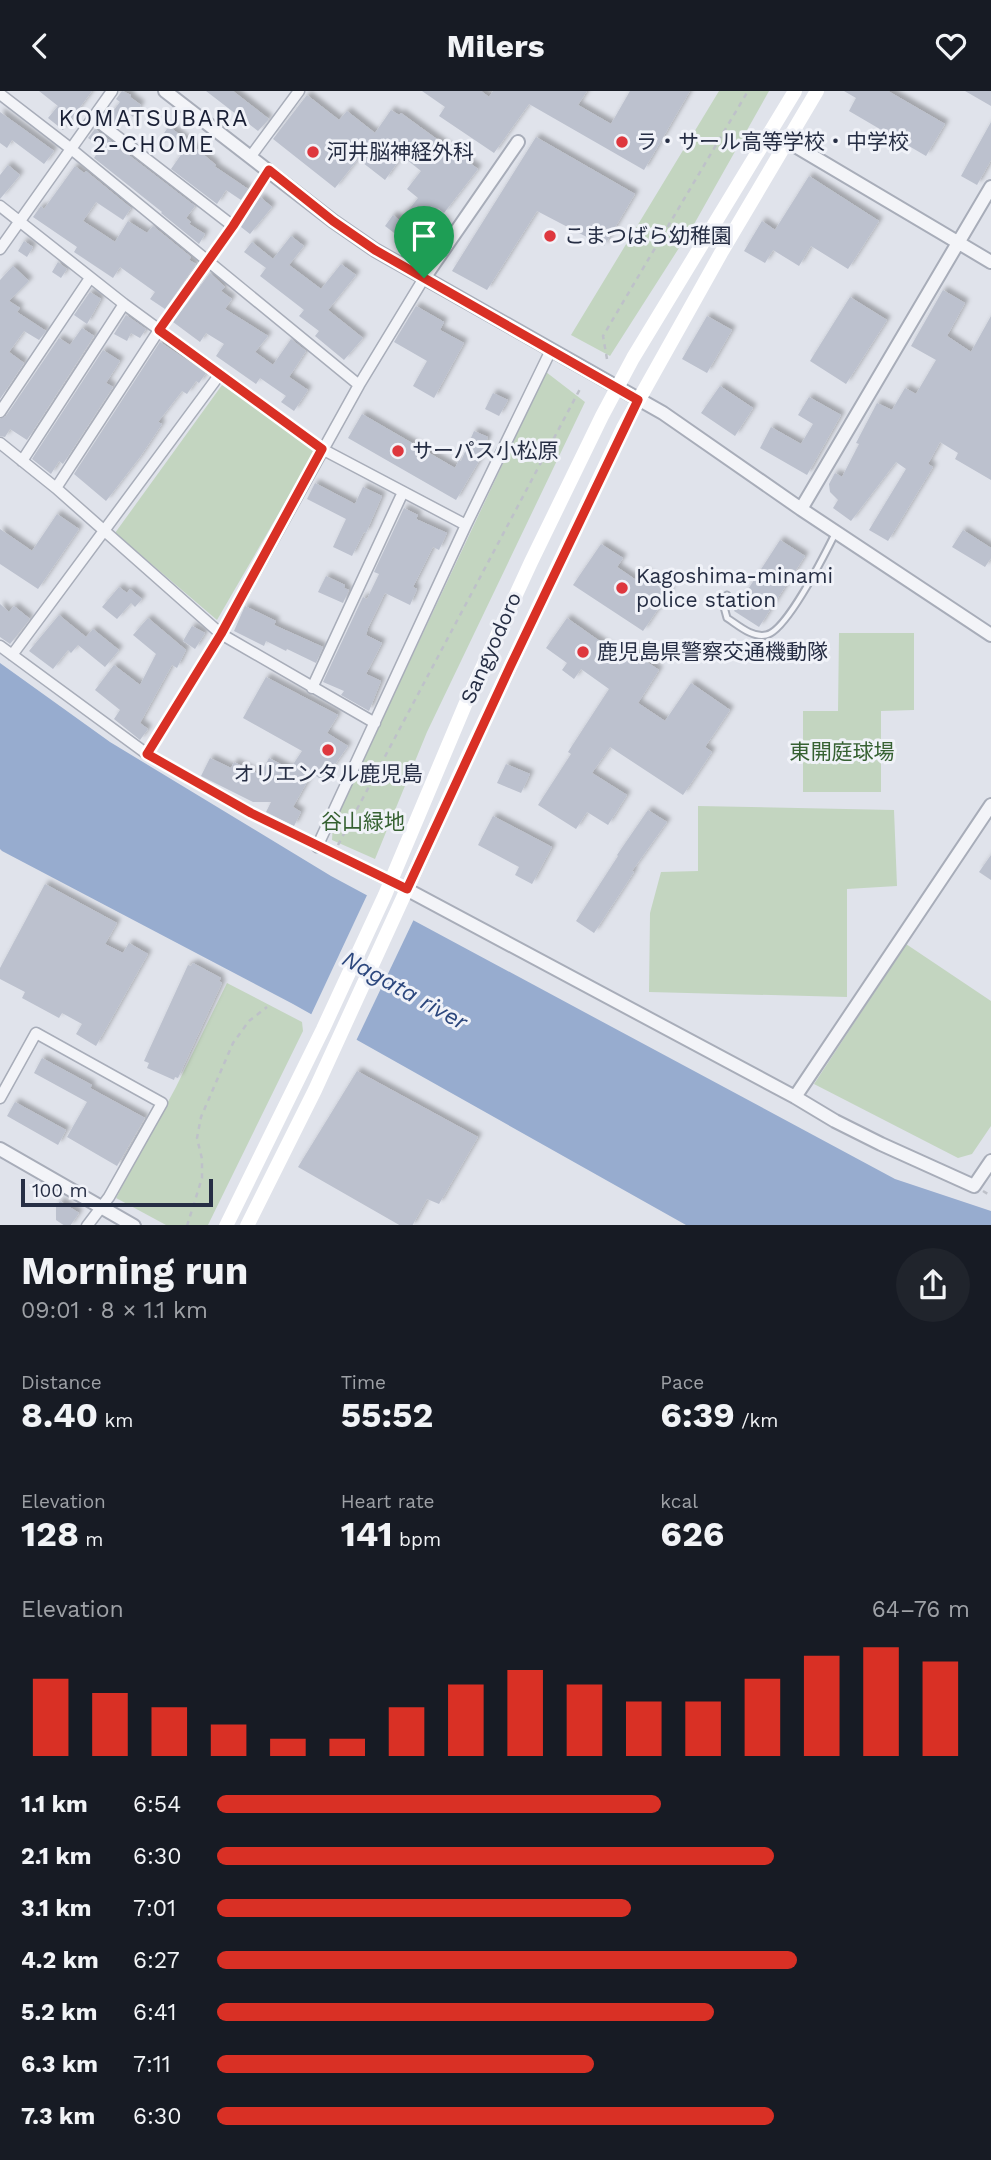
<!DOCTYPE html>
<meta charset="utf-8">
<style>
body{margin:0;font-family:"Work Sans","Noto Sans JP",sans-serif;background:#20242c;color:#f1f3f6;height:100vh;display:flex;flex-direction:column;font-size:26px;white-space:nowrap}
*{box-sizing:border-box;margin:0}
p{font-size:23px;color:#9ea1a6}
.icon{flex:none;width:38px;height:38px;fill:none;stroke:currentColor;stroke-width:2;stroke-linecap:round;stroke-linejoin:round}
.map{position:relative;height:1134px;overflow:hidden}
.drawer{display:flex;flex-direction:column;background:#171b24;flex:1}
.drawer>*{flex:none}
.scale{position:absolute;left:21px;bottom:18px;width:192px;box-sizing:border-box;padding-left:7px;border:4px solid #262e44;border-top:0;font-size:19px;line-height:24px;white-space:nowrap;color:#262e44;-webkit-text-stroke:5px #f0f2f8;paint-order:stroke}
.pin{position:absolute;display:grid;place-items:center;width:60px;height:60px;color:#fff;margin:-72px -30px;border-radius:50% 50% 50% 0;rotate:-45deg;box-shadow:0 0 7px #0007}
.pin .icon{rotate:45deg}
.round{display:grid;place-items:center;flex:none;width:74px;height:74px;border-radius:37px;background:#20242c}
.summary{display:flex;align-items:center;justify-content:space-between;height:119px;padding:0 21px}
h1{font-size:38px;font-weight:700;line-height:52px}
.stats{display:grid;grid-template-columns:repeat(3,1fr);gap:10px;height:119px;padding:7px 21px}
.stats div{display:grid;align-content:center}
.stats b{font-size:35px;font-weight:700}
.stats small{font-size:19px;font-weight:400}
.stats p{font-size:19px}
.chart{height:196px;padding:14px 21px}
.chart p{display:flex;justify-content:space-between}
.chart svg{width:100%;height:126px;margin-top:7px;stroke:#d93025;stroke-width:6}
ul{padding:0 21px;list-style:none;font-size:23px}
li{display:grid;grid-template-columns:112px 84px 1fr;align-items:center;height:52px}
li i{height:18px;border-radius:9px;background:#d93025}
header{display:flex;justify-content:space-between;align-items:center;height:91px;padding:0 21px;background:#171b24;font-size:32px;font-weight:700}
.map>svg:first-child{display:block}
.green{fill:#c3d5c0}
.water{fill:#97accf}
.pier{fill:#e0e3eb}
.building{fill:#bcc1ce;filter:url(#shadow)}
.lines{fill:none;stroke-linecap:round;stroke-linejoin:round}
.service-casing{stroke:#a8adb9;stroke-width:9}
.minor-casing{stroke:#a8adb9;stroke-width:13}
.tertiary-casing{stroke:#a8adb9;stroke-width:16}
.path{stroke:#bec1c9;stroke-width:2.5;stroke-dasharray:5 5;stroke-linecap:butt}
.service{stroke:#f3f4f8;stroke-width:5}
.minor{stroke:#f3f4f8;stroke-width:10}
.tertiary{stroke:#f3f4f8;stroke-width:12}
.secondary{stroke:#fff;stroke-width:14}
.route-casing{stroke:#fff;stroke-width:14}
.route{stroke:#d93025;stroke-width:9}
.poi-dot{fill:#de373e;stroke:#f0f2f8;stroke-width:2.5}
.labels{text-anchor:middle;stroke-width:6;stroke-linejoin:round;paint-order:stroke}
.poi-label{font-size:21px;fill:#262e44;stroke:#f0f2f8;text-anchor:start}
.street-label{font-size:21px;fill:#262e44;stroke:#f0f2f8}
.park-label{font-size:21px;fill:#366132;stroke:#f0f2f8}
.neighbourhood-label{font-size:23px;letter-spacing:2px;fill:#191f35;stroke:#f0f2f8}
.water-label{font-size:23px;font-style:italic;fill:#2c477d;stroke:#f0f2f8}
</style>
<header><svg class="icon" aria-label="back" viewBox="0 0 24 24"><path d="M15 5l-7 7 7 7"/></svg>Milers<svg class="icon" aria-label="heart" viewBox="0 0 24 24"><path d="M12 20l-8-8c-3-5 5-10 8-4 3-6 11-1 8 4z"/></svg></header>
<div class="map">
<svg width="991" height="1135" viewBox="0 0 991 1135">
<defs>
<filter id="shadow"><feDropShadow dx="4" dy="-4" stdDeviation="2" flood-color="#0004"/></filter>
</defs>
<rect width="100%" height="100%" fill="#e0e3eb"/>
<!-- green -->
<path class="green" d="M 719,0 L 769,0 L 693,135 L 610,265 L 571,244 Z
M 546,281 L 585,311 L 427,641 L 375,768 L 332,749 L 333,733 Z
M 222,294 L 316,358 L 217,529 L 115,442 Z
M 839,542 L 914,542 L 914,619 L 881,620 L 881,701 L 803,701 L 803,620 L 838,620 Z
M 698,715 L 894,719 L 897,795 L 847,798 L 847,906 L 649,901 L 650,822 L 661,781 L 698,780 Z
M 906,853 L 991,910 L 991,1035 L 972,1063 L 958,1067 L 814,993 Z
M 227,892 L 302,931 L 303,940 L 208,1134 L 166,1134 L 116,1107 L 176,996 Z"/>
<!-- water -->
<path class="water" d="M 0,572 L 110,651 L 331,785 L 895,1088 L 991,1120 L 991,1134 L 686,1134 L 293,913 L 2,760 L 0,758 Z"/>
<!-- pier -->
<path class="pier" d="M 368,802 L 415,826 L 355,952 L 310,926 Z"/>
<!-- building -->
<path class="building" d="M 39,0 L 92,0 L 63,39 L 48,27 L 58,15 Z
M 122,0 L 131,4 L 130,6 L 141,14 L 133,26 L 126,20 L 115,35 L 107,28 L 120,11 L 116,8 Z
M 206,0 L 233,0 L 269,28 L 258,40 Z
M 422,0 L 481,0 L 489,6 L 493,0 L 587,0 L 578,14 L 611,33 L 630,0 L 690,0 L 644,79 L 529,13 L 494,62 L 439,25 L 445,16 Z
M 844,0 L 888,0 L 945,33 L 926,65 L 849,20 L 856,7 Z
M 965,0 L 991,0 L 991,15 Z
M 307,4 L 339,29 L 347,20 L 375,42 L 391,19 L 399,24 L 401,22 L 478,78 L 444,122 L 438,117 L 410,154 L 385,135 L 393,124 L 400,130 L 418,107 L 407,98 L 421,80 L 402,65 L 385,89 L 358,68 L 335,97 L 273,48 Z
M 0,21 L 54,60 L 44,73 L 12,49 L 7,57 L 0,52 Z
M 991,31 L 991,69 L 977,94 L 961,85 Z
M 169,35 L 216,74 L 214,75 L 248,98 L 241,109 L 226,99 L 217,113 L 171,78 L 183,61 L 162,45 Z
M 95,38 L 195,115 L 186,127 L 191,131 L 189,133 L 205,143 L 199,153 L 161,122 L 162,121 L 94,67 L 101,56 L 88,47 Z
M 536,46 L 635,103 L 604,155 L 537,120 L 487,199 L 452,180 Z
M 8,74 L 20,84 L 0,108 L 0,84 Z
M 75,75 L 84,82 L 86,80 L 131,117 L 123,129 L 96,111 L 83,130 L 115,151 L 128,130 L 147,142 L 153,135 L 191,166 L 189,169 L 196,173 L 165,218 L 150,208 L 155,201 L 120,176 L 113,187 L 74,161 L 77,156 L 33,126 L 41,115 L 44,118 Z
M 809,85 L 879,130 L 848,178 L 811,155 L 799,175 L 773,159 L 765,172 L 744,160 L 762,130 L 775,139 Z
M 260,106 L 272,116 L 250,143 L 241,136 Z
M 291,145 L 304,155 L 289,174 L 321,198 L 341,173 L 356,184 L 328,219 L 363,247 L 344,269 L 315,245 L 319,240 L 299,225 L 304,219 L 260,185 L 266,177 L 244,161 L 252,151 L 273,168 Z
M 24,150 L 33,156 L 27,166 L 18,160 Z
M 58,171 L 67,178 L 61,187 L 52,181 Z
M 13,175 L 29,190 L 9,210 L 20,217 L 17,221 L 46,240 L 39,249 L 24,240 L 9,261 L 24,272 L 0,308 L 0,189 Z
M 210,182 L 225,196 L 221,200 L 232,208 L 225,218 L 268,245 L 255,261 L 273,274 L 291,248 L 306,260 L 289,286 L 308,299 L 294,320 L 281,311 L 286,305 L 260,287 L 256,293 L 216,265 L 224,253 L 206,242 L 200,251 L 173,231 Z
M 943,199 L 965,212 L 947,245 L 971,261 L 991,225 L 991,389 L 955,368 L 958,362 L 940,351 L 928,373 L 933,376 L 888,450 L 869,439 L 906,378 L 896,371 L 851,430 L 833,417 L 838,409 L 830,401 L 829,393 L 835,382 L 842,386 L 859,353 L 856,352 L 877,312 L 892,319 L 905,297 L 916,303 L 936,269 L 911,255 Z
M 90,201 L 101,208 L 87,233 L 74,224 Z
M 850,206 L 887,229 L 846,293 L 810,270 Z
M 416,215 L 444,231 L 440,239 L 464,252 L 434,307 L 413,295 L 427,270 L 394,251 Z
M 126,224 L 146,238 L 140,247 L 131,242 L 127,250 L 114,243 Z
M 707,225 L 732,239 L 707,282 L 682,268 Z
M 82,237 L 94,245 L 27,349 L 10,338 L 5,346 L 0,345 L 0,328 L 6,325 L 59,247 L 70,254 Z
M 160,251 L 206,282 L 199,292 L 196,290 L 187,303 L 182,300 L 158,331 L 162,333 L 140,366 L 106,410 L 74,383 Z
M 103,259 L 120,270 L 106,292 L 113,296 L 63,373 L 59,370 L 51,383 L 32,368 Z
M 720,295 L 753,317 L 735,345 L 701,322 Z
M 493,302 L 508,309 L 499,325 L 485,318 Z
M 809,306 L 841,324 L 807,384 L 760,357 L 771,336 L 801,353 L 813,333 L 798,324 Z
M 362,323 L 455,377 L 459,369 L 461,370 L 474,340 L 488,346 L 483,359 L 485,360 L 456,409 L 348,347 Z
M 315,392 L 355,413 L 363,396 L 382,405 L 366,442 L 364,441 L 352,465 L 333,456 L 346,428 L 307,408 Z
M 404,417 L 418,424 L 416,428 L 447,442 L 439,459 L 433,456 L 413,496 L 417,498 L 410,514 L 385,502 L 368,537 L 366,544 L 382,552 L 366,583 L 381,590 L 369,620 L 341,604 L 344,600 L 323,591 L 363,506 L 367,508 L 379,483 L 374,481 Z
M 57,423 L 79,438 L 38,498 L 0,473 L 0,438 L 32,460 Z
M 963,439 L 991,457 L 991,467 L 985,476 L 952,456 Z
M 780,449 L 805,465 L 759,536 L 734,520 Z
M 601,453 L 623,467 L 617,476 L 636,489 L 642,480 L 671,499 L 643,540 L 573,494 Z
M 326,485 L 345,494 L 344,497 L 349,499 L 343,512 L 318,501 Z
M 119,496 L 127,502 L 130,498 L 142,508 L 135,516 L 131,512 L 117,528 L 102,516 Z
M 0,513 L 9,521 L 14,515 L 30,528 L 10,553 L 0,546 Z
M 245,515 L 276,530 L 274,534 L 323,556 L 316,572 L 287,558 L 286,560 L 266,550 L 264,555 L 234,540 Z
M 59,524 L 86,546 L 93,538 L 119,559 L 105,576 L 78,554 L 71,562 L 68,559 L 53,578 L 29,560 Z
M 148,527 L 186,559 L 177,577 L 172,574 L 140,632 L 148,638 L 140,649 L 114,628 L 120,619 L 95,599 L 114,574 L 140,594 L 156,563 L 133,544 Z
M 567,527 L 628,570 L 633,562 L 659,579 L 638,612 L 665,630 L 691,592 L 730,619 L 705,656 L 712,661 L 683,704 L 610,656 L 592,682 L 627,704 L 608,734 L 587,721 L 576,738 L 538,714 L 571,663 L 568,661 L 609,598 L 581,578 L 574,588 L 562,579 L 567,572 L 546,557 Z
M 192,535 L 205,542 L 195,558 L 183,550 Z
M 266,586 L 338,624 L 327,642 L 348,655 L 323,690 L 312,682 L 293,716 L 301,721 L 294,735 L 266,721 L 271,711 L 253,711 L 201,685 L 210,667 L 231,677 L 234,671 L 260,684 L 269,667 L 290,678 L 302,660 L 243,627 Z
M 506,673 L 530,683 L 521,702 L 497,692 Z
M 648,719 L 667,731 L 632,780 L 634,781 L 594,842 L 576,830 L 618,765 L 617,764 Z
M 493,725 L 552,756 L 532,793 L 515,784 L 519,776 L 478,754 Z
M 991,764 L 991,789 L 979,781 Z
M 45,793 L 117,832 L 105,853 L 123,862 L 129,852 L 148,863 L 96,955 L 76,943 L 82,933 L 62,922 L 59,927 L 22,907 L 25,901 L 0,888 L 0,877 Z
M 193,872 L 221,887 L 219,890 L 222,892 L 178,987 L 175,986 L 174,989 L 147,977 L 149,972 L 144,970 L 188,874 L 191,875 Z
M 42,967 L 92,994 L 90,997 L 145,1027 L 117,1075 L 67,1046 L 87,1011 L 34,982 Z
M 357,980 L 478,1046 L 439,1113 L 427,1108 L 412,1135 L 401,1135 L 298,1076 Z
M 15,1011 L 66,1039 L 58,1054 L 7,1025 Z
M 60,1110 L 79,1122 L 70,1135 L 65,1135 L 56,1129 L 56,1116 Z"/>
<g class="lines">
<defs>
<path id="service" d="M 727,504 L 724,516 L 727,527 C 738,534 752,547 766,544 C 786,541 825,463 835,443"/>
<path id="minor" d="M 0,3 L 70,57 L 359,294
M 92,26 L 233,135
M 251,65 L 299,0
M 0,115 L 124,213 L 322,358 L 466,434
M 0,158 L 112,0
M 0,321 L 90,187
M 0,352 L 56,397 L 221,543 L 375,632
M 22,370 L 124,213
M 56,397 L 159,239 L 233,135 L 269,79
M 0,555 L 147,663 L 251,722 L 406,798
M 12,564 L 220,283
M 312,597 L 403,401
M 147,663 L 221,543 L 359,294 L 424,187
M 317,756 L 466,434 L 551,259
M 0,1007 L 36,942 L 162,1012 L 109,1106 L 87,1135"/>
<path id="tertiary" d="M 165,0 L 333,130 L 375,159 L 663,322 L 801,418 L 991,544
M 787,50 L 991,171
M 424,187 L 518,51
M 801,418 L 991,96
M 406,798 L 795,1006 L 835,1030 L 881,1053 L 974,1095 L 991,1070
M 795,1006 L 991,714
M 0,1058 L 134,1135"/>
</defs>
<!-- service casing -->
<use href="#service" class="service-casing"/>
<!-- minor casing -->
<use href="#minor" class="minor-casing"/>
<!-- tertiary casing -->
<use href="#tertiary" class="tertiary-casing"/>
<!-- path -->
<path class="path" d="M 607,268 L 603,245 L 748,0
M 338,754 L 580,298
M 983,1100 L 991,1105
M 187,1135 L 202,1087 L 202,1068 L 197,1047 L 201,1026 L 233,952 L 249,930 L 267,916"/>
<!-- service -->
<use href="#service" class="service"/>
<!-- minor -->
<use href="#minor" class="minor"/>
<!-- tertiary -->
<use href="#tertiary" class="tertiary"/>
<!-- secondary -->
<path class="secondary" d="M 226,1135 L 323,938 L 385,804 L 465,614 L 531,471 L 602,325 L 633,267 L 795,0
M 247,1135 L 315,999 L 472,656 L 623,337 L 721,162 L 817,0"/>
</g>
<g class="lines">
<defs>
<path id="route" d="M 269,79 L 333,130 L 375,159 L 638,309 L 510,576 L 407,798 L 251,722 L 147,663 L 221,543 L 322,358 L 159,239 L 233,135 Z"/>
</defs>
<!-- route casing -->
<use href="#route" class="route-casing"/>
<!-- route -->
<use href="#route" class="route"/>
</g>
<!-- markers -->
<g class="poi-dot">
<circle cx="622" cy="51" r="7"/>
<circle cx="313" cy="61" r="7"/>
<circle cx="550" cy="145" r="7"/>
<circle cx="398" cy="360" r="7"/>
<circle cx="622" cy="497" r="7"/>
<circle cx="583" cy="561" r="7"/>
<circle cx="328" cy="659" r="7"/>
</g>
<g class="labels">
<!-- poi labels -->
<g class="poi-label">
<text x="636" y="58">ラ・サール高等学校・中学校</text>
<text x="327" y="68">河井脳神経外科</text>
<text x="564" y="152">こまつばら幼稚園</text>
<text x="412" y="367">サーパス小松原</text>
<text x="636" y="492">Kagoshima-minami<tspan x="636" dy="24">police station</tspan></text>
<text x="597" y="568">鹿児島県警察交通機動隊</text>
<text x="328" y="690" text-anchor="middle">オリエンタル鹿児島</text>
</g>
<!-- street labels -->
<g class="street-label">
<text transform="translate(491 557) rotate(-66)" y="7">Sangyodoro</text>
</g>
<!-- park labels -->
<g class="park-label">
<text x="842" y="668">東開庭球場</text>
<text x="363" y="738">谷山緑地</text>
</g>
<!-- neighbourhood labels -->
<g class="neighbourhood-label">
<text x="154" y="35">KOMATSUBARA<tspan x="154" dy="26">2-CHOME</tspan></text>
</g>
<!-- water labels -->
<g class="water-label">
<text transform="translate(405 899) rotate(29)" y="8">Nagata river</text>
</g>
</g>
</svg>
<div class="scale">100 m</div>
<div class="pin" style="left:424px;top:187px;background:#1e9e55"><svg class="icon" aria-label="arrive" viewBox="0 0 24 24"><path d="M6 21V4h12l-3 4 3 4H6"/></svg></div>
</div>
<section class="drawer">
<div class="summary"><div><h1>Morning run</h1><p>09:01 · 8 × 1.1 km</p></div><a class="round"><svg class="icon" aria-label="share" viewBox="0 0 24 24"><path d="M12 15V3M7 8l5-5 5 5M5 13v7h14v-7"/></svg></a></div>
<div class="stats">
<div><p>Distance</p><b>8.40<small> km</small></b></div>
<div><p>Time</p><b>55:52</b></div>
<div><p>Pace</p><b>6:39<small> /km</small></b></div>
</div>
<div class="stats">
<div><p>Elevation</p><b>128<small> m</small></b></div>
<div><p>Heart rate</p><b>141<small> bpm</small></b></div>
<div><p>kcal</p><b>626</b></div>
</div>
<div class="chart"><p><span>Elevation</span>64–76 m</p>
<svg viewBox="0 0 160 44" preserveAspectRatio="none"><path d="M5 44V17M15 44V22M25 44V27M35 44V33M45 44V38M55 44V38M65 44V27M75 44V19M85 44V14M95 44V19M105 44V25M115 44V25M125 44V17M135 44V9M145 44V6M155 44V11"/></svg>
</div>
<ul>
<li><b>1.1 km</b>6:54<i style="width:59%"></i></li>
<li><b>2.1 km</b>6:30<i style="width:74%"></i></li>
<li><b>3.1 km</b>7:01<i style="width:55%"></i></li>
<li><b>4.2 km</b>6:27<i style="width:77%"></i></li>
<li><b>5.2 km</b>6:41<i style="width:66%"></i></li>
<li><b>6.3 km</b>7:11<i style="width:50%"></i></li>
<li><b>7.3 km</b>6:30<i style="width:74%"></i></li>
</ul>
</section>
